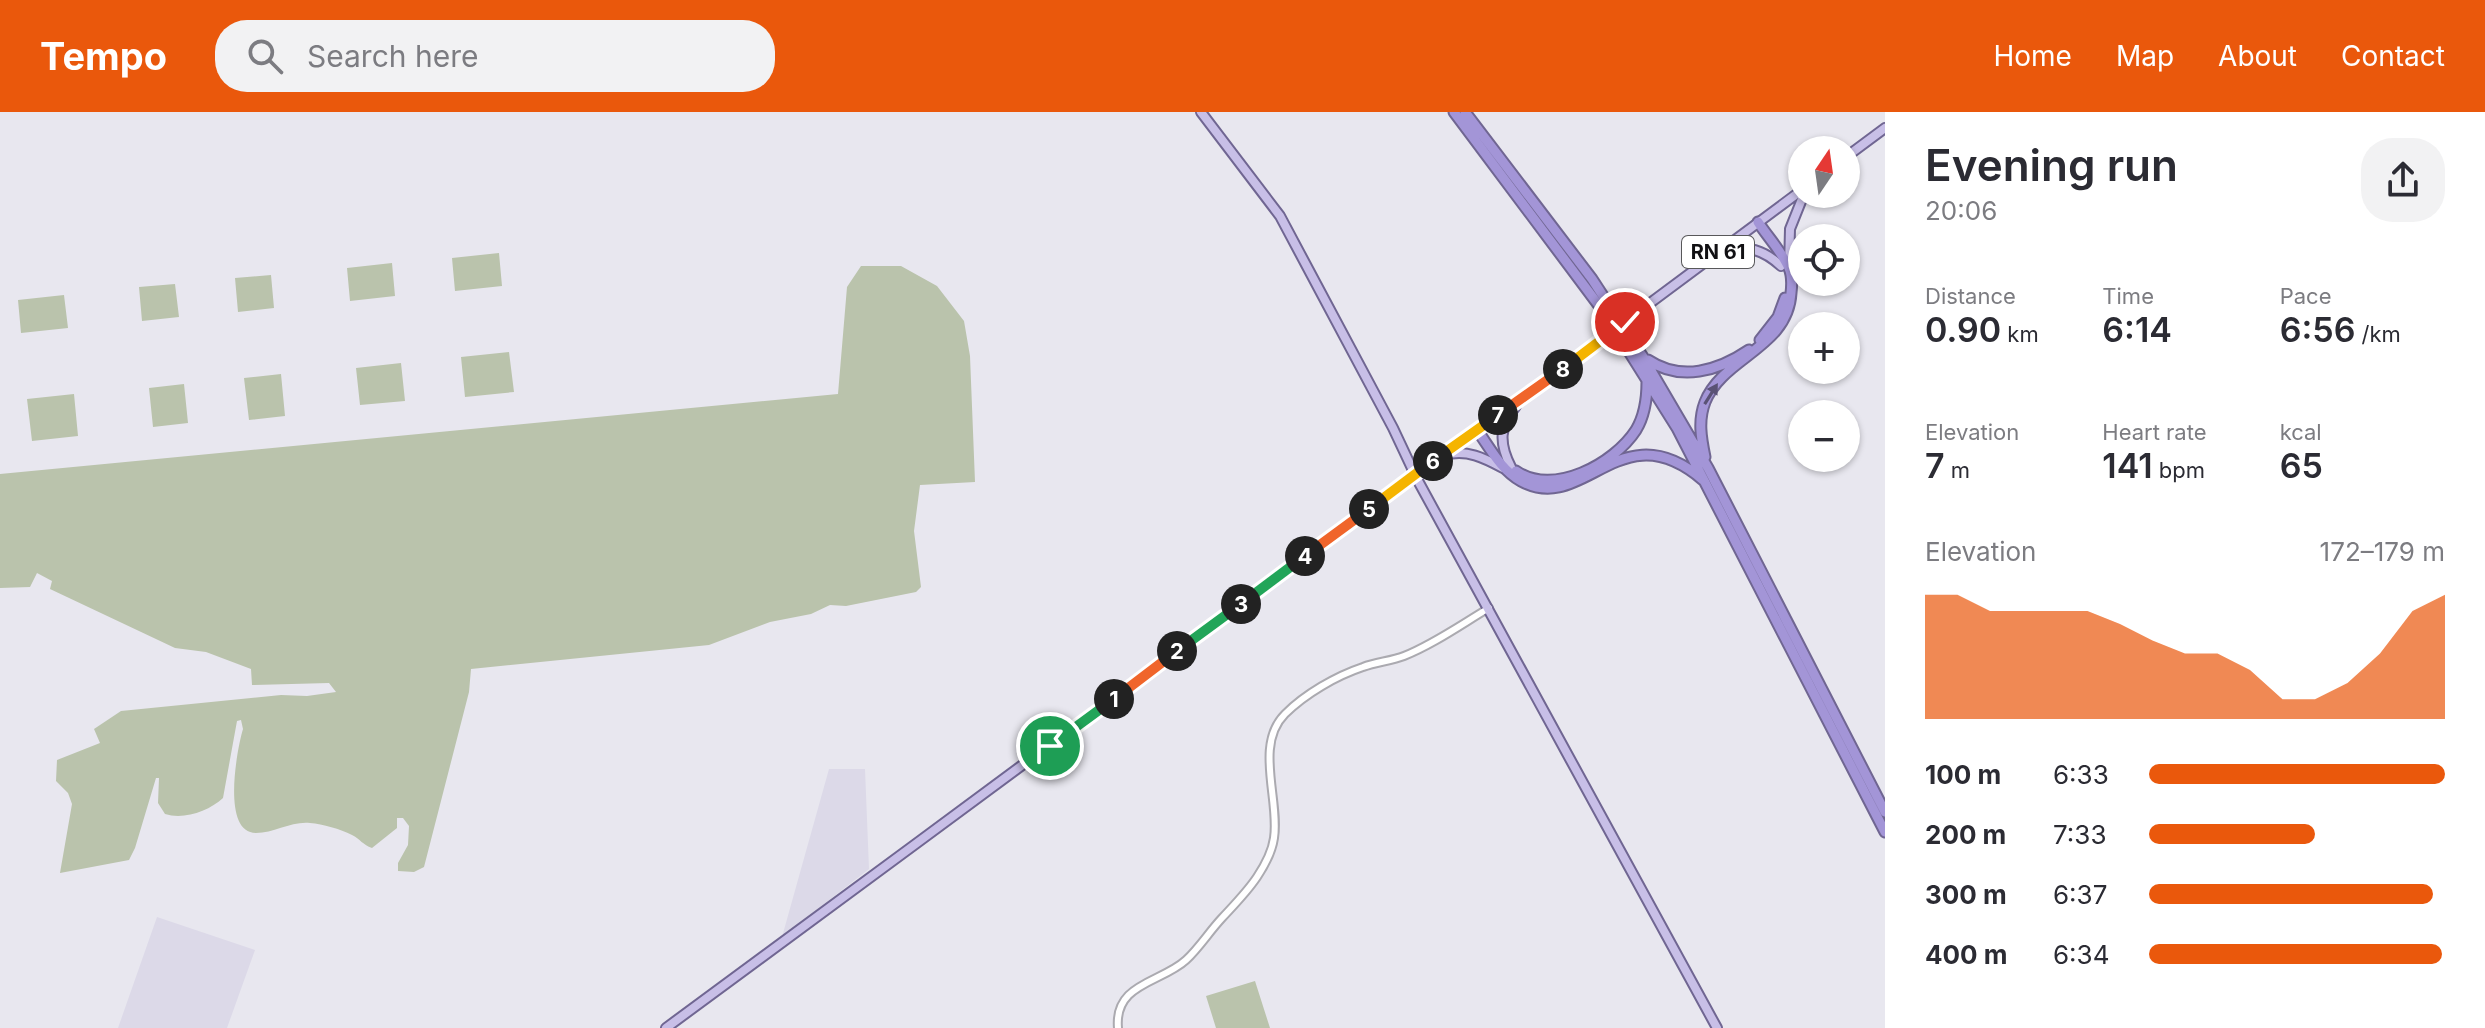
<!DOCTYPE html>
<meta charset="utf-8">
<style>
body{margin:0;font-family:Inter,sans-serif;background:#f2f2f3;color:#2b2b33;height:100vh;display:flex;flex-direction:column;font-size:30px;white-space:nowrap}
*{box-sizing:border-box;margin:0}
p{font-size:26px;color:#7c7c81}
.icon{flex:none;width:44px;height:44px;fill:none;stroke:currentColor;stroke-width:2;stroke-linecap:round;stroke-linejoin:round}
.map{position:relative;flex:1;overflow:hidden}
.panel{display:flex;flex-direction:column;background:#fff;width:600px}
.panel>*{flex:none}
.needle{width:52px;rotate:13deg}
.controls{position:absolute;left:1788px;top:24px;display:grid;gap:16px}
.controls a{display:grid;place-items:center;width:72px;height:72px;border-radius:50%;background:#fff;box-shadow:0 2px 6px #0004;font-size:40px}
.pin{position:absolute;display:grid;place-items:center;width:68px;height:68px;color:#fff;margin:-34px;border:4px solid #fff;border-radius:50%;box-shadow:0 2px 8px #0007}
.km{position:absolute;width:40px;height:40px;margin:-20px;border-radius:50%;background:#222;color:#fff;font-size:22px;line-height:40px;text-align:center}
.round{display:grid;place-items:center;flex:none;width:84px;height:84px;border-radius:32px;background:#f2f2f3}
.overview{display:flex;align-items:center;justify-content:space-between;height:136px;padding:0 40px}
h1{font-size:44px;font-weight:600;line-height:60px}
.figures{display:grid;grid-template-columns:repeat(3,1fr);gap:12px;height:136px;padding:8px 40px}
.figures div{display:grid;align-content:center}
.figures b{font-size:34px;font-weight:600}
.figures small{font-size:22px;font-weight:400}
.figures p{font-size:22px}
.chart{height:224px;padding:16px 40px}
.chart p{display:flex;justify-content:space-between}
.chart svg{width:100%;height:144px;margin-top:8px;fill:#ea580c;opacity:.7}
ul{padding:0 40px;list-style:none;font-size:26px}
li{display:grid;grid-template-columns:128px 96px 1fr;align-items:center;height:60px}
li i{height:20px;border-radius:10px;background:#ea580c}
header{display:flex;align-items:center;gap:48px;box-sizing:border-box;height:112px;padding:0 40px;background:#ea580c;color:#fff}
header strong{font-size:38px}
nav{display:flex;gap:44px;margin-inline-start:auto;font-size:28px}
.search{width:560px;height:72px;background:#f2f2f3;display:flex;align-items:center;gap:20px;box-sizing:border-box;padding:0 28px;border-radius:32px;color:#7c7c81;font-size:30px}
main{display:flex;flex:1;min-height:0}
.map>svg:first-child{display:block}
.built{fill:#dcd9e8}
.green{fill:#bac3ac}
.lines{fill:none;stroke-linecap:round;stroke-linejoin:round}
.minor-casing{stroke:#abaab0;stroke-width:10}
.major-casing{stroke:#706692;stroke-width:12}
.highway-casing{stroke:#706692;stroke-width:13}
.minor{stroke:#fff;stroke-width:6}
.major{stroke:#c8bfe7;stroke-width:8}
.highway{stroke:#a395d7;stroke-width:9}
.major-bridge-casing{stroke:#706692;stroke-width:12;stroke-linecap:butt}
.major-bridge{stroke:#c8bfe7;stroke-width:8}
.oneway{fill:#5a5275}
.split-1-casing{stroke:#fff;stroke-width:16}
.split-2-casing{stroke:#fff;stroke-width:16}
.split-3-casing{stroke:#fff;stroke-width:16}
.split-4-casing{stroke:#fff;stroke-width:16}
.split-5-casing{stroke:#fff;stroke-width:16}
.split-6-casing{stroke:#fff;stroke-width:16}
.split-7-casing{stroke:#fff;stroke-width:16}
.split-8-casing{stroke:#fff;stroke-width:16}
.split-9-casing{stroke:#fff;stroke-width:16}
.split-1{stroke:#22a559;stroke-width:10}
.split-2{stroke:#f0652b;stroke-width:10}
.split-3{stroke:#22a559;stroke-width:10}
.split-4{stroke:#22a559;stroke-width:10}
.split-5{stroke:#f0652b;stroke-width:10}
.split-6{stroke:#f5b400;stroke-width:10}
.split-7{stroke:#f5b400;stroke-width:10}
.split-8{stroke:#f0652b;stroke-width:10}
.split-9{stroke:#f5b400;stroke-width:10}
.labels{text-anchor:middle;stroke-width:6;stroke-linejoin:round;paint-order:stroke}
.shield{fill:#fff;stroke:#58585a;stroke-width:2}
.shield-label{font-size:20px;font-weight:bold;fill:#111013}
</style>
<header>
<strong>Tempo</strong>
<div class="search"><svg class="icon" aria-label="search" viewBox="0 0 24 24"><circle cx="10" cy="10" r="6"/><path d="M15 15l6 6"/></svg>Search here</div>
<nav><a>Home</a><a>Map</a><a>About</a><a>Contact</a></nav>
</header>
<main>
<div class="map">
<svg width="1885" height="916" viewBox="0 0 1885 916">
<rect width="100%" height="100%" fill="#e8e7ef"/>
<!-- built -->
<path class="built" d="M 829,657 L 865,657 L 869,757 L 782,825 Z
M 157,805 L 255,838 L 227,916 L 118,916 Z"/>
<!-- green -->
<path class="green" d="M 499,141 L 502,174 L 455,179 L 452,146 Z
M 392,151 L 395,184 L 350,189 L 347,156 Z
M 861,154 L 901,154 L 937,174 L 964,209 L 970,244 L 975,370 L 920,373 L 914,419 L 921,475 L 916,480 L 846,494 L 830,493 L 811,502 L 770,510 L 709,533 L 471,557 L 469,580 L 424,755 L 414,760 L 398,759 L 398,751 L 408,733 L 409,714 L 403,706 L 397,706 L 397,716 L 372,736 C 363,733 360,727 352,723 C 340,717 323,712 310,711 C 292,709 274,721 256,721 C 221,721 237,637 243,617 L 241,608 L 237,609 L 223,686 C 209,699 184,708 165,702 L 158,691 L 159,666 L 156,666 L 135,736 L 129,748 L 60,761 L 72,692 L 68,681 L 56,669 L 57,648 L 100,631 L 94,617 L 121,599 L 281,583 L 307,584 L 336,580 L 329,571 L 252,573 L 251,557 L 206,540 L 175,536 L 50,477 L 52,469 L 37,461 L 30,475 L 0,476 L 0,362 L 838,282 L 847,175 Z
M 271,163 L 274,196 L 238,200 L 235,166 Z
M 175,172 L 179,205 L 142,209 L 139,175 Z
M 64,183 L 68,216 L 21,221 L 18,188 Z
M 509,240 L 514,280 L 465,285 L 461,245 Z
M 401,251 L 405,289 L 360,293 L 356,256 Z
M 281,262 L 285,304 L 249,308 L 244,266 Z
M 184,272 L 188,311 L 153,315 L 149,276 Z
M 74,282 L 78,324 L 32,329 L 27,287 Z
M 1255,869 L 1270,916 L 1216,916 L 1206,884 Z"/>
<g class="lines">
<defs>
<path id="minor" d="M 1118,916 C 1114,871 1161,871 1186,848 C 1199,836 1209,820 1222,806 C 1234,793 1247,780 1257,765 C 1265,753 1272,740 1274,726 C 1280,688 1254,633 1285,602 C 1305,582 1336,564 1363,555 C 1376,550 1391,549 1404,544 C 1434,532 1462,512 1489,496"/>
<path id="major" d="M 1201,0 L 1280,104 L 1393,316 L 1417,367 L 1717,916
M 1846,45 L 1885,16
M 1725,138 C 1747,133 1764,138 1781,154
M 1789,156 L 1790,117 L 1804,82
M 1634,203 L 1802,78
M 1445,343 C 1467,337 1484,346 1503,356
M 1511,355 C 1499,332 1499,314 1516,294
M 666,916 C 915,732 1165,549 1413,364 C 1476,317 1541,273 1603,226"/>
<path id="highway" d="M 1454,0 L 1606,203 L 1677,316 L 1885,720
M 1465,0 L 1592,167 L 1643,245 L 1708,356 L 1885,700
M 1760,228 L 1778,205 L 1785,186
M 1648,248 C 1681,270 1718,259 1749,238
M 1477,318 C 1490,336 1501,358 1521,369 C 1584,404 1620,297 1703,368
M 1705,345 C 1701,326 1698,308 1705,290 C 1723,245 1788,236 1791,181 C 1792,173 1792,163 1789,156 C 1782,140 1767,124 1758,110
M 1516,359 C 1553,385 1614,352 1636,318 C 1645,303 1647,286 1647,270"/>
</defs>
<!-- minor casing -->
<use href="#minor" class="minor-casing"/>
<!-- major casing -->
<use href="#major" class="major-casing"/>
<!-- highway casing -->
<use href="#highway" class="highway-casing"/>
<!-- minor -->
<use href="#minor" class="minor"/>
<!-- major -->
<use href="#major" class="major"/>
<!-- highway -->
<use href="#highway" class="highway"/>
<defs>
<path id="major-bridge" d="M 1603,226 L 1634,203"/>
</defs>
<!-- major-bridge casing -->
<use href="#major-bridge" class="major-bridge-casing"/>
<!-- major-bridge -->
<use href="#major-bridge" class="major-bridge"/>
</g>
<!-- one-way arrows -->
<defs><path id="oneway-solid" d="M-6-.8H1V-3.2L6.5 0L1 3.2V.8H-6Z" transform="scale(2)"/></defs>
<use class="oneway" href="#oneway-solid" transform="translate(1711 282) rotate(-58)"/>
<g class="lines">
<defs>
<path id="split-1" d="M 1050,634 L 1114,587"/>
<path id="split-2" d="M 1114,587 L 1177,539"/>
<path id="split-3" d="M 1177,539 L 1241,492"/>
<path id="split-4" d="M 1241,492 L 1305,444"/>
<path id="split-5" d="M 1305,444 L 1369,397"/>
<path id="split-6" d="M 1369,397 L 1433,349"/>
<path id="split-7" d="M 1433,349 L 1498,303"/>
<path id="split-8" d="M 1498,303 L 1563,257"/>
<path id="split-9" d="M 1563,257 L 1625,210"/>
</defs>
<!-- split-1 casing -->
<use href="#split-1" class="split-1-casing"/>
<!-- split-2 casing -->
<use href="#split-2" class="split-2-casing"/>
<!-- split-3 casing -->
<use href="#split-3" class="split-3-casing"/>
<!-- split-4 casing -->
<use href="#split-4" class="split-4-casing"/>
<!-- split-5 casing -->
<use href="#split-5" class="split-5-casing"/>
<!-- split-6 casing -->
<use href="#split-6" class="split-6-casing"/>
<!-- split-7 casing -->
<use href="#split-7" class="split-7-casing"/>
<!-- split-8 casing -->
<use href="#split-8" class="split-8-casing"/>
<!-- split-9 casing -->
<use href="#split-9" class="split-9-casing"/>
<!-- split-1 -->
<use href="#split-1" class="split-1"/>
<!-- split-2 -->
<use href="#split-2" class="split-2"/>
<!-- split-3 -->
<use href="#split-3" class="split-3"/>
<!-- split-4 -->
<use href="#split-4" class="split-4"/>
<!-- split-5 -->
<use href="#split-5" class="split-5"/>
<!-- split-6 -->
<use href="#split-6" class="split-6"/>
<!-- split-7 -->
<use href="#split-7" class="split-7"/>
<!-- split-8 -->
<use href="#split-8" class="split-8"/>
<!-- split-9 -->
<use href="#split-9" class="split-9"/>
</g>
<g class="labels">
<!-- shield labels -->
<rect class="shield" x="1682" y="124" width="72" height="32" rx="6"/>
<g class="shield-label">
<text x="1718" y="147">RN 61</text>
</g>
</g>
</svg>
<div class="controls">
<a><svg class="needle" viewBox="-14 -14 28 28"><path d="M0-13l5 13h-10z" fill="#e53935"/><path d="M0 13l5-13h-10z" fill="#7c7c81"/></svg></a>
<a><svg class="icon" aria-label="locate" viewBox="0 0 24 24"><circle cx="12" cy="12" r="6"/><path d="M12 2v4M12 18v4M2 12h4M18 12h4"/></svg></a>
<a>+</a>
<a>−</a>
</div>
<div class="pin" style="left:1050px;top:634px;background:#1e9e55"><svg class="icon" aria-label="arrive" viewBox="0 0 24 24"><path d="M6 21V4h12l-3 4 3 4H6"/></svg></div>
<div class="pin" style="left:1625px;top:210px;background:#d93025"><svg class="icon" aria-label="check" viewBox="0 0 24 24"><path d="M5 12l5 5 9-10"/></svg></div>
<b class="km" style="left:1114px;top:587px">1</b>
<b class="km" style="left:1177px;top:539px">2</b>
<b class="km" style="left:1241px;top:492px">3</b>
<b class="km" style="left:1305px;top:444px">4</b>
<b class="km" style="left:1369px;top:397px">5</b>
<b class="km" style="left:1433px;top:349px">6</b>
<b class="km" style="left:1498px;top:303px">7</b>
<b class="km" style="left:1563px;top:257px">8</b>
</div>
<section class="panel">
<div class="overview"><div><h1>Evening run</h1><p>20:06</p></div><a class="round"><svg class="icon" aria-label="share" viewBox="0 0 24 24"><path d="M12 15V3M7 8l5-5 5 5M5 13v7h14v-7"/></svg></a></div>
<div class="figures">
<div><p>Distance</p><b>0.90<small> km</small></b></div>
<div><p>Time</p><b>6:14</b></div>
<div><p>Pace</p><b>6:56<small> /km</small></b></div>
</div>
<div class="figures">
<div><p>Elevation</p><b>7<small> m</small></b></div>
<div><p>Heart rate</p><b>141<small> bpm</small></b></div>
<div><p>kcal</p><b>65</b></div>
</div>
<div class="chart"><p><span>Elevation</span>172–179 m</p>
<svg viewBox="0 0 160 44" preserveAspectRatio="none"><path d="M0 44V6L10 6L20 11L30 11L40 11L50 11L60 15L70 20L80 24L90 24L100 29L110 38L120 38L130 33L140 24L150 11L160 6V44z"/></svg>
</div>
<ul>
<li><b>100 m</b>6:33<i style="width:100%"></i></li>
<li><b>200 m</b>7:33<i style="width:56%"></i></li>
<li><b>300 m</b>6:37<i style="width:96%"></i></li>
<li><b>400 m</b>6:34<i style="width:99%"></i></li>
</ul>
</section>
</main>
